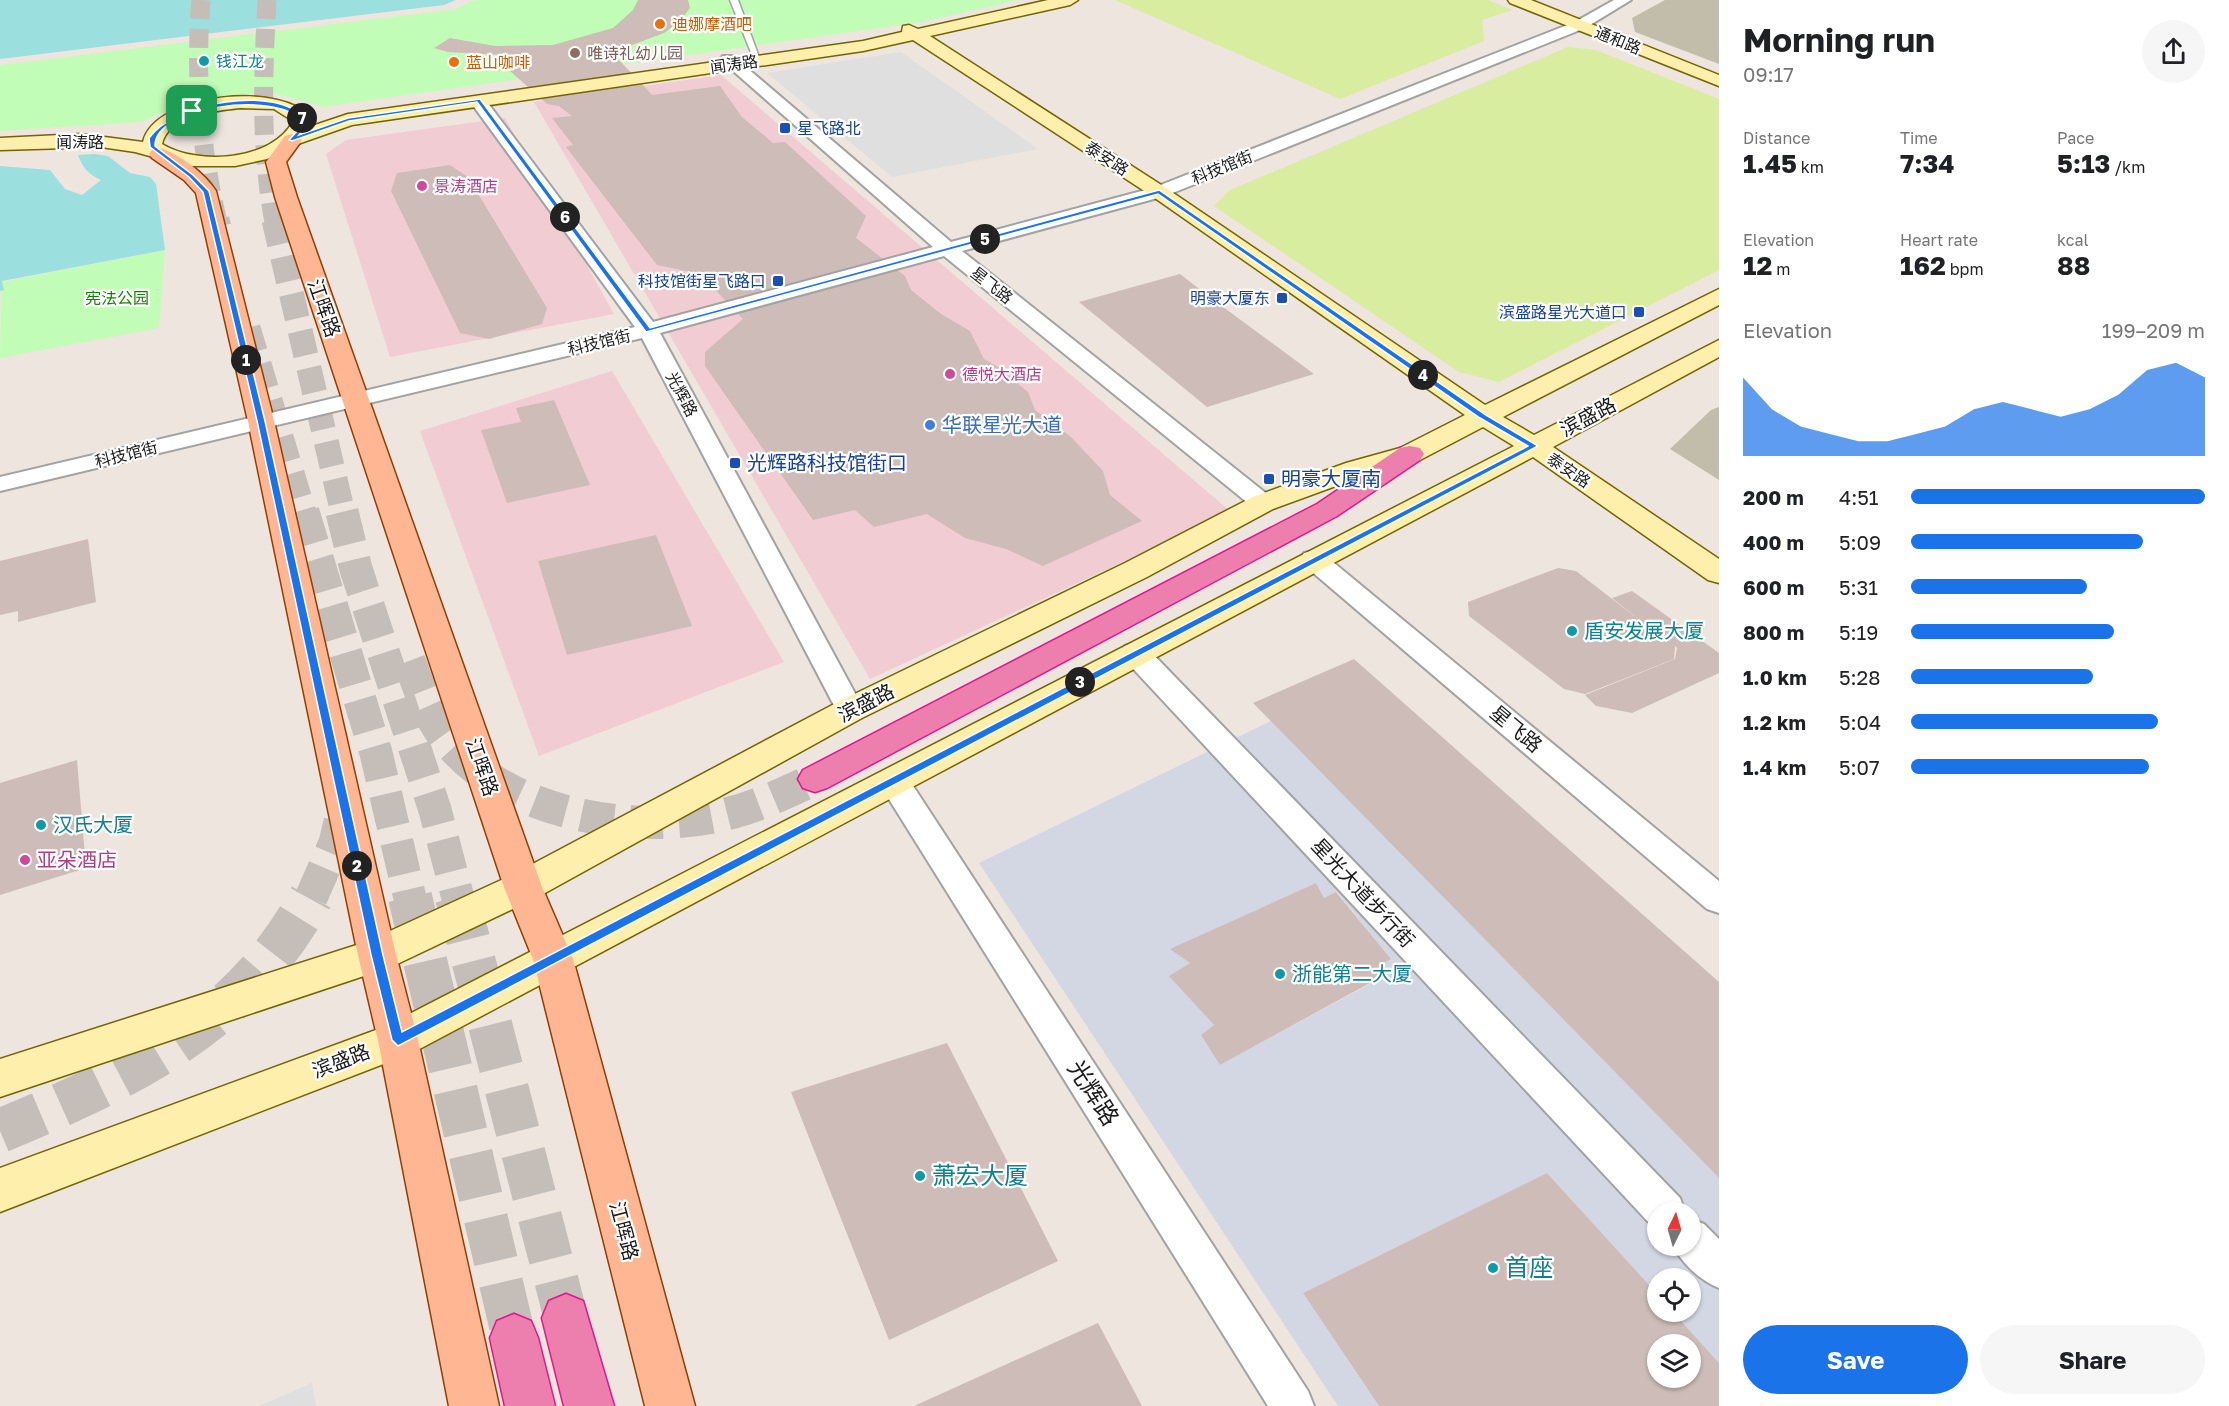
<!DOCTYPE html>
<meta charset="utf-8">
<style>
body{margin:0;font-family:"Golos Text","Noto Sans SC",sans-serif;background:#f6f6f6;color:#202124;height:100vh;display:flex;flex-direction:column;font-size:22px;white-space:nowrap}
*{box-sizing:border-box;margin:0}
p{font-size:20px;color:#757577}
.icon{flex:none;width:33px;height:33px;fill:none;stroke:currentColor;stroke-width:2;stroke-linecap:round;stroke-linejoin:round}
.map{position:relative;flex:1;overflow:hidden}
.side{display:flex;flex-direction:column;background:#fff;width:510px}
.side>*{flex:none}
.needle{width:39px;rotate:5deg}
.controls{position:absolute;left:1647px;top:1202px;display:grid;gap:12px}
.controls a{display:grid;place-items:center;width:54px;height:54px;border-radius:50%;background:#fff;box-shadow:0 2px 4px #0004;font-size:30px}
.pin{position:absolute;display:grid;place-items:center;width:51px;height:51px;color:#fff;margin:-26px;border-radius:12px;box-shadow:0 3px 9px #0006}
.km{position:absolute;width:30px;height:30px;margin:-15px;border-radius:50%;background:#222;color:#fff;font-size:16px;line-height:30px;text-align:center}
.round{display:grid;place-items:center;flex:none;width:63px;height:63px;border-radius:32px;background:#f6f6f6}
.summary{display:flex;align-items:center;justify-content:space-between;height:102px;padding:0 24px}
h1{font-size:33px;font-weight:700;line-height:45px}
.metrics{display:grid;grid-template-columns:repeat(3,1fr);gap:9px;height:102px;padding:6px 24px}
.metrics div{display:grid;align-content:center}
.metrics b{font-size:26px;font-weight:700}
.metrics small{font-size:16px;font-weight:400}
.metrics p{font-size:16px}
.chart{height:168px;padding:12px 24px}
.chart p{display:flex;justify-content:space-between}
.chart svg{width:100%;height:108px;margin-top:6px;fill:#1a73e8;opacity:.7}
.button{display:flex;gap:12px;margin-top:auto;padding:12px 24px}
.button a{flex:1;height:69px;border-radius:36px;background:#1a73e8;color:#fff;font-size:24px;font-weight:700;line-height:69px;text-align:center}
.button a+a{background:#f6f6f6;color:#202124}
ul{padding:0 24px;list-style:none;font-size:20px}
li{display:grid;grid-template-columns:96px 72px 1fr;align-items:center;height:45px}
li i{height:15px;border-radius:8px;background:#1a73e8}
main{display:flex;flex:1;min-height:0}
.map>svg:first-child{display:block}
.commercial{fill:#f1ccd3}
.construction{fill:#c2bdaa}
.grass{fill:#d8ed9f}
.park{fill:#c1fdb6}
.parking{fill:#dfdfdf}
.plaza{fill:#d3d7e3;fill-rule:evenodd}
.water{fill:#9bdfdf}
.building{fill:#cdbcb8;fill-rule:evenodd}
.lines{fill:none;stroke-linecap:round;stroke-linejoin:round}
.highway-tunnel-far3{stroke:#c4bdb8;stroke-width:19;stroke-dasharray:19 10;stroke-linecap:butt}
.highway-tunnel-far2{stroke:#c4bdb8;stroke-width:25;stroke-dasharray:25 13;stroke-linecap:butt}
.highway-tunnel-far1{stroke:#c4bdb8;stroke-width:33;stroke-dasharray:33 16;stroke-linecap:butt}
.highway-tunnel{stroke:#c4bdb8;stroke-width:44;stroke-dasharray:44 22;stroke-linecap:butt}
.lane-casing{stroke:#a2a2a2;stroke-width:3}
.street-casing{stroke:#a2a2a2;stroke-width:4}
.secondary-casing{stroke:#736400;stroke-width:3}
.primary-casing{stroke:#913e00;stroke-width:3}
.highway-casing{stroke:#e2168c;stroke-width:3}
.lane{fill:#fff;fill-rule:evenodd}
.street{fill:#fff;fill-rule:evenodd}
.secondary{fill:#feefac;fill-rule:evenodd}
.primary{fill:#ffb692;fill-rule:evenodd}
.highway{fill:#ed7fae;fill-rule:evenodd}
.route{fill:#1a73e8;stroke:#fff;stroke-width:1.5;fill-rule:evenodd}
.food-dot{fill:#e8710a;stroke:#fff;stroke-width:2}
.education-dot{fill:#8d6e63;stroke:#fff;stroke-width:2}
.culture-dot{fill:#0f9aa8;stroke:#fff;stroke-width:2}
.transit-dot{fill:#1a4fb4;stroke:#fff;stroke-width:2}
.hotel-dot{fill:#d1479c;stroke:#fff;stroke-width:2}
.shop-dot{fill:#3f7fe0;stroke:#fff;stroke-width:2}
.labels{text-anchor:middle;stroke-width:4.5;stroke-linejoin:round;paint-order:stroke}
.far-food-label{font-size:16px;fill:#c56008;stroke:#fff;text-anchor:start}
.far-street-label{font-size:16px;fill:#1b1b1b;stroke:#fff}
.far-education-label{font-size:16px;fill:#785e54;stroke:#fff;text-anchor:start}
.far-culture-label{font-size:16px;fill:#0d838f;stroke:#fff;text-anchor:start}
.far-transit-label{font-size:16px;fill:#164399;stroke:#fff;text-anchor:end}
.far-hotel-label{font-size:16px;fill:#b23c85;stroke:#fff;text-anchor:start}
.far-park-label{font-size:16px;fill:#167f03;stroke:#fff}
.street-label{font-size:20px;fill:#1b1b1b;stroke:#fff}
.shop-label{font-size:20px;fill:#366cbe;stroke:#fff;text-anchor:start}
.transit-label{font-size:20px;fill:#164399;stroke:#fff;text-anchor:start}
.culture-label{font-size:20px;fill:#0d838f;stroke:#fff;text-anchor:start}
.hotel-label{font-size:20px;fill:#b23c85;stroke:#fff;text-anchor:start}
.near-street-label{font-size:24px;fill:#1b1b1b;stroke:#fff}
.near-culture-label{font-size:24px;fill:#0d838f;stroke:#fff;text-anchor:start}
</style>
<main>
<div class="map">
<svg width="1719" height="1406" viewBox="0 0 1719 1406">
<rect width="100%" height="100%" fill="#eee5df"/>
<!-- commercial -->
<path class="commercial" d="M 721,75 L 1231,512 L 870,679 L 534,102 Z
M 505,118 L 614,314 L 390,357 L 326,154 L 346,140 Z
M 612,371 L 784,662 L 539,756 L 420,431 Z"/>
<!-- construction -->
<path class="construction" d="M 1665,0 L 1719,0 L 1719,64 L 1635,32 L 1632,18 Z
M 1719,407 L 1719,480 L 1670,449 L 1711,410 Z"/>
<!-- grass -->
<path class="grass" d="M 1115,0 L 1488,0 L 1512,10 L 1482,20 L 1484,41 L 1340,99 Z
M 1568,47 L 1596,50 L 1719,99 L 1719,270 L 1499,382 L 1459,372 L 1214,206 L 1228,191 Z"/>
<!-- park -->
<path class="park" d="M 475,0 L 1018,0 L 922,22 L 323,107 L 270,92 L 191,100 L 141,122 L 0,131 L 0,65 L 456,9 Z
M 165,250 L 159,328 L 0,358 L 2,282 Z"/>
<!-- parking -->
<path class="parking" d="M 901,52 L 1038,149 L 892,177 L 767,73 Z
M 312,1383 L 316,1406 L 259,1406 Z"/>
<!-- plaza -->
<path class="plaza" d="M 1271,721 L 1719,1178 L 1719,1363 L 1672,1311 L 1690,1311 L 1690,1278 L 1658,1278 L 1657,1295 L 1547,1173 L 1303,1293 L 1379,1406 L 1338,1406 L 979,863 ZM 1316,883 L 1324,898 L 1337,892 L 1391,959 L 1382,964 L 1390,973 L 1220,1065 L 1214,1025 L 1170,976 L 1190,963 L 1171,949 ZM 1658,1212 L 1690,1212 L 1690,1245 L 1658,1245 Z"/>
<!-- water -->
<path class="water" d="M 0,0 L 456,0 L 444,5 L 0,59 Z
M 94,154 L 108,156 L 130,173 L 150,177 L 156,184 L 165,250 L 2,281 L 4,290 L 0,291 L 0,166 L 50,170 L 65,189 L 82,195 L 101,180 C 88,174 83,168 78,155 Z"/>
<!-- building -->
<path class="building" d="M 638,0 L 688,0 L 690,8 L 680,21 L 664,33 L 616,51 L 618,59 L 640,82 L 652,95 L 720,86 L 742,117 L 773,143 L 785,142 L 866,216 L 856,238 L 905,276 L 911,290 L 941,314 L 970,331 L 984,359 L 998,367 L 1028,392 L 1035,410 L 1071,437 L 1103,471 L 1110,495 L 1142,521 L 1043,566 L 1006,549 L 965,538 L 927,514 L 874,527 L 855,510 L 813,520 L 705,366 L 705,352 L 743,319 L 700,274 L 657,265 L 566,147 L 573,145 L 552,118 L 572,116 L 559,106 L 547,104 L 509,70 L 487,69 L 501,55 L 448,52 L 434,48 L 450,38 L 495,46 L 553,45 L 613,28 L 633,10 Z
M 450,165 L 468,177 L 547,308 L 542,324 L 489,339 L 460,333 L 391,191 L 397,173 Z
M 1180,274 L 1219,304 L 1314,374 L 1207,407 L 1079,302 Z
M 554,400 L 590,485 L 507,503 L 481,430 L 521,422 L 516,408 Z
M 656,535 L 692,626 L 567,655 L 538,561 Z
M 88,539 L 96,602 L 18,622 L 18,611 L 0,615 L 0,561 Z
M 1558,568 L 1576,571 L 1651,629 L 1612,598 L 1632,591 L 1719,653 L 1719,673 L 1632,713 L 1596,706 L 1585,695 L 1675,659 L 1677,648 L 1675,646 L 1674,659 L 1585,694 L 1564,689 L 1469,616 L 1468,602 Z
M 1354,659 L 1719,982 L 1719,1178 L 1253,703 Z
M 77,760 L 86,868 L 0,895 L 0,783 Z
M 1316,883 L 1324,898 L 1336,892 L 1391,959 L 1382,964 L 1390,972 L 1220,1065 L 1201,1035 L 1214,1025 L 1169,976 L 1190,963 L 1170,949 Z
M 947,1043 L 1058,1261 L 889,1340 L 791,1092 Z
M 1547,1173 L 1658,1295 L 1658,1311 L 1672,1311 L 1719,1363 L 1719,1406 L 1379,1406 L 1303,1293 ZM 1658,1344 L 1690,1344 L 1690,1377 L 1658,1377 Z
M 1098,1323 L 1142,1406 L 914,1406 Z"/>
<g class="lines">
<!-- highway-tunnel-far3 -->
<path class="highway-tunnel-far3" d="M 201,0 C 195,75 200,148 218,222
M 267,0 C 263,74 260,149 274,222"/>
<!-- highway-tunnel-far2 -->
<path class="highway-tunnel-far2" d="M 217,220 L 219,227
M 274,220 L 343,513
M 248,328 L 304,513"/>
<!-- highway-tunnel-far1 -->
<path class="highway-tunnel-far1" d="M 303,512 L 376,753 L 410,898
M 342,512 L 356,569 L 435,810 L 458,898
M 409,661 C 419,687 428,716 446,739 C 505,814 632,836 722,815 C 754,808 785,793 815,779
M 311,898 L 335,843 L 345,801"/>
<!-- highway-tunnel -->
<path class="highway-tunnel" d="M 410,897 L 514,1338
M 457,897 L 566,1318
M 0,1131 C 131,1076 240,1027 311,897"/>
<defs>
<path id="lane" d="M 730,0 L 738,0 L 759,57 L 752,55 Z"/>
<path id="street" d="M 1614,0 L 1631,0 L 1585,28 L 1165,196 L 962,251 L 1272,498 L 1275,503 L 1272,508 L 1263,511 L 1254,508 L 944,256 L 660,333 L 864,710 L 860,717 L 850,720 L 840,717 L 642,338 L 0,491 L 0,477 L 635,327 L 472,104 L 470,101 L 472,98 L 484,98 L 653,322 L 933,247 L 723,62 L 720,59 L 723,56 L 733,56 L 951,242 L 1153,188 L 1575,22 Z
M 1313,551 L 1322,553 L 1719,881 L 1719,913 L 1707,909 L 1304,565 L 1300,559 L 1304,553 Z
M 1135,643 L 1145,646 L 1680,1198 L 1685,1212 L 1658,1212 L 1658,1228 L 1652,1226 L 1125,660 L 1121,653 L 1125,646 Z
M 893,769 L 904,772 L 1308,1391 L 1314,1406 L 1268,1406 L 882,788 L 878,780 L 882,772 Z
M 1690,1219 L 1704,1224 L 1719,1239 L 1719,1288 C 1701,1281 1681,1263 1673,1245 L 1690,1245 Z"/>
<path id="secondary" d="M 1048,0 L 1078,0 L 1070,5 L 930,36 L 1166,188 L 1485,405 L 1719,289 L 1719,305 L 1503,417 L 1534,435 L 1719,340 L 1719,357 L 1553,447 L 1719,559 L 1719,583 L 1708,580 L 1533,457 L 412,1053 L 0,1212 L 0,1168 L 384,1027 L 1514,446 L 1483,427 L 1420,460 L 1366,475 L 1273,509 L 1147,577 L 862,718 L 536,898 L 391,967 L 0,1097 L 0,1059 L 366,942 L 510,876 L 838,702 L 1125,563 L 1253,497 L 1346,463 L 1400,448 L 1465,415 L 1152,196 L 913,40 L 863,51 L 352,125 L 295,145 L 267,159 L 235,166 L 186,166 L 135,152 L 101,147 L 0,150 L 0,138 L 81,134 L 143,142 C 154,93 285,80 313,120 L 309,127 L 348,114 L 863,41 L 902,32 L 903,26 L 909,25 L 918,29 ZM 240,108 L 274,109 L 293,121 C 273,161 197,166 162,144 C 169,114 215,111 240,108 Z
M 1508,0 L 1531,0 L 1719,75 L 1719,86 L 1510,3 Z"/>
<path id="primary" d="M 292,134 L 302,140 L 286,162 L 297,197 L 542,887 L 573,959 L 695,1406 L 645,1406 L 533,959 L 504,887 L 275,197 L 266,162 L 285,136 Z
M 159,148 C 179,153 205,174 216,191 L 274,421 L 396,955 L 418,1040 L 499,1406 L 449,1406 L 378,1040 L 358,955 L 248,421 L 196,193 L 184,180 L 152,158 L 149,154 L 152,150 Z"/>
<path id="highway" d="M 1410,446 L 1420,448 L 1424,454 L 1420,460 L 1337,516 L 827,788 L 815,792 L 803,788 L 798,779 L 803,770 L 1317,504 L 1400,448 Z
M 566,1294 L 583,1301 L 614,1406 L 564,1406 L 542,1318 L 549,1301 Z
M 514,1314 L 531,1321 L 538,1338 L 555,1406 L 505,1406 L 490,1338 L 497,1321 Z"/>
</defs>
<!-- lane casing -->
<use href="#lane" class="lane-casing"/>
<!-- street casing -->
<use href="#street" class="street-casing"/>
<!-- secondary casing -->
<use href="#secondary" class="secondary-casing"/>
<!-- primary casing -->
<use href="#primary" class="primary-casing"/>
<!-- highway casing -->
<use href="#highway" class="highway-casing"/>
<!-- lane -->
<use href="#lane" class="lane"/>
<!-- street -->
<use href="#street" class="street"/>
<!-- secondary -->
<use href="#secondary" class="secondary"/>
<!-- primary -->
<use href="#primary" class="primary"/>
<!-- highway -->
<use href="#highway" class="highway"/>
</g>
<!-- route -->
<path class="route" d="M 480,99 L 650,328 L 1159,190 L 1486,415 L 1538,446 L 398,1046 L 392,1040 L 371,955 L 257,421 L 203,192 L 189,177 L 150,147 L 149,138 C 173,103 278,83 306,120 L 304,129 L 299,135 L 348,118 ZM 477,102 L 646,332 L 1158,194 L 1480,418 L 1528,446 L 402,1032 L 383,955 L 265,421 L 209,191 L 193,175 L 155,146 C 154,106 278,91 300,120 L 299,129 L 289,140 L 292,141 L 349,121 Z"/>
<!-- markers -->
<g class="food-dot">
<circle cx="660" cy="24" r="6"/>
<circle cx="454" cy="62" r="6"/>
</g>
<circle class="education-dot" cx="575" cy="53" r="6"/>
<g class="culture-dot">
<circle cx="204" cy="61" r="6"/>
<circle cx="1572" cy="631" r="6"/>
<circle cx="41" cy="825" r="6"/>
<circle cx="1280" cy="974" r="6"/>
<circle cx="920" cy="1176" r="6"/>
<circle cx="1493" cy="1268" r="6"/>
</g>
<g class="transit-dot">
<rect x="779" y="122" width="12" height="12" rx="3"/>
<rect x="772" y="275" width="12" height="12" rx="3"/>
<rect x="1276" y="292" width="12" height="12" rx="3"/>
<rect x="1633" y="306" width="12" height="12" rx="3"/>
<rect x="729" y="457" width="12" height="12" rx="3"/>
<rect x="1263" y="473" width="12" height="12" rx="3"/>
</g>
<g class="hotel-dot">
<circle cx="422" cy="186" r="6"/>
<circle cx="950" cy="374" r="6"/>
<circle cx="25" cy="860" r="6"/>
</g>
<circle class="shop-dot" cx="930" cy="425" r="6"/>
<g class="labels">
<!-- far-food labels -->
<g class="far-food-label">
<text x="672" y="30">迪娜摩酒吧</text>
<text x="466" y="68">蓝山咖啡</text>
</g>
<!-- far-street labels -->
<g class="far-street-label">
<text transform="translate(1618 40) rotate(22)" y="6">通和路</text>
<text transform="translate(734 64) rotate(-8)" y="6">闻涛路</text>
<text x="80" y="148">闻涛路</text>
<text transform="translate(1107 158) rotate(33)" y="6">泰安路</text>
<text transform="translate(1222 167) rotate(-22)" y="6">科技馆街</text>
<text transform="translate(992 285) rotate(38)" y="6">星飞路</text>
<text transform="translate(599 342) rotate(-13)" y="6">科技馆街</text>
<text transform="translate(682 394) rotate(62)" y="6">光辉路</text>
<text transform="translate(126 454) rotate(-14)" y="6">科技馆街</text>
<text transform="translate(1569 470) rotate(34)" y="6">泰安路</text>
</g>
<!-- far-education labels -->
<g class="far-education-label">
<text x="587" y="59">唯诗礼幼儿园</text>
</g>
<!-- far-culture labels -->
<g class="far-culture-label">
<text x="216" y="67">钱江龙</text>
</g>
<!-- far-transit labels -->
<g class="far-transit-label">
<text x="797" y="134" text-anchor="start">星飞路北</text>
<text x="766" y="287">科技馆街星飞路口</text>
<text x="1270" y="304">明豪大厦东</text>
<text x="1627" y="318">滨盛路星光大道口</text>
</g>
<!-- far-hotel labels -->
<g class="far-hotel-label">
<text x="434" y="192">景涛酒店</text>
<text x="962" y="380">德悦大酒店</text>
</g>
<!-- far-park labels -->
<g class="far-park-label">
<text x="117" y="304">宪法公园</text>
</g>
<!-- street labels -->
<g class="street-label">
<text transform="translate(324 308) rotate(71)" y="7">江晖路</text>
<text transform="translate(1588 417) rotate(-28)" y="7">滨盛路</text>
<text transform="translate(866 703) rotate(-27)" y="7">滨盛路</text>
<text transform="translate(1516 729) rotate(40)" y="7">星飞路</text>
<text transform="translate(482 767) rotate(71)" y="7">江晖路</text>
<text transform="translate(1363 893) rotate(47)" y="7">星光大道步行街</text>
<text transform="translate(341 1061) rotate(-21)" y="7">滨盛路</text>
<text transform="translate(624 1231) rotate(75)" y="7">江晖路</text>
</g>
<!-- shop labels -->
<g class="shop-label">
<text x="942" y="432">华联星光大道</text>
</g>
<!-- transit labels -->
<g class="transit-label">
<text x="747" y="470">光辉路科技馆街口</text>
<text x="1281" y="486">明豪大厦南</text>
</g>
<!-- culture labels -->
<g class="culture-label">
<text x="1584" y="638">盾安发展大厦</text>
<text x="53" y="832">汉氏大厦</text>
<text x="1292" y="981">浙能第二大厦</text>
</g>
<!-- hotel labels -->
<g class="hotel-label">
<text x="37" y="867">亚朵酒店</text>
</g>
<!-- near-street labels -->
<g class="near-street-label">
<text transform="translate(1093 1093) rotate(57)" y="8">光辉路</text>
</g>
<!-- near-culture labels -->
<g class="near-culture-label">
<text x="932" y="1184">萧宏大厦</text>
<text x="1505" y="1276">首座</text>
</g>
</g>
</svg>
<div class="controls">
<a><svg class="needle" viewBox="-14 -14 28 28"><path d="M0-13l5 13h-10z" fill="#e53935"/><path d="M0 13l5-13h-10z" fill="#757577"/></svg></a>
<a><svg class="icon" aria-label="locate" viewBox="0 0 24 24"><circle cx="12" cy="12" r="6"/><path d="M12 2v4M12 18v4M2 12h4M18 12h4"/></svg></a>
<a><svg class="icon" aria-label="layers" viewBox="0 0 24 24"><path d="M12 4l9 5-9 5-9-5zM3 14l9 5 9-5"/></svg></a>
</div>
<div class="pin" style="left:192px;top:111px;background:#1e9e55"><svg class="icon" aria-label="arrive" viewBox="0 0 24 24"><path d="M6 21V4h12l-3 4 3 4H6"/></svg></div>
<b class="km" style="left:246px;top:360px">1</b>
<b class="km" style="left:357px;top:866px">2</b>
<b class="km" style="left:1080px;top:682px">3</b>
<b class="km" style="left:1423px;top:375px">4</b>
<b class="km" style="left:985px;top:239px">5</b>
<b class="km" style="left:565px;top:217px">6</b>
<b class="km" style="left:302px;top:118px">7</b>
</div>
<section class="side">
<div class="summary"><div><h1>Morning run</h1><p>09:17</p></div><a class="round"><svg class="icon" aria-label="share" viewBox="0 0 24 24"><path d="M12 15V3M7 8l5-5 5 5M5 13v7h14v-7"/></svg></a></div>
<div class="metrics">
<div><p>Distance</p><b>1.45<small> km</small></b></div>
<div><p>Time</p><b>7:34</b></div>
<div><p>Pace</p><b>5:13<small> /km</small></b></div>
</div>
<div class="metrics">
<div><p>Elevation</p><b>12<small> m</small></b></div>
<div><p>Heart rate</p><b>162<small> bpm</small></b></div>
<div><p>kcal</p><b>88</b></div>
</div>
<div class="chart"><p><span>Elevation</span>199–209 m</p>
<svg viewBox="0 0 160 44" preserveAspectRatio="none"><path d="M0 44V12L10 25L20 32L30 35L40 38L50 38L60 35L70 32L80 25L90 22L100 25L110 28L120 25L130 19L140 9L150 6L160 12V44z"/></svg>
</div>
<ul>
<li><b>200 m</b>4:51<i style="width:100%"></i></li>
<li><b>400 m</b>5:09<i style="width:79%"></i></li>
<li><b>600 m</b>5:31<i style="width:60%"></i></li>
<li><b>800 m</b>5:19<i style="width:69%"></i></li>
<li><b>1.0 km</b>5:28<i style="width:62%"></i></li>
<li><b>1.2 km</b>5:04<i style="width:84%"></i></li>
<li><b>1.4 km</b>5:07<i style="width:81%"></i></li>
</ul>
<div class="button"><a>Save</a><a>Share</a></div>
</section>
</main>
